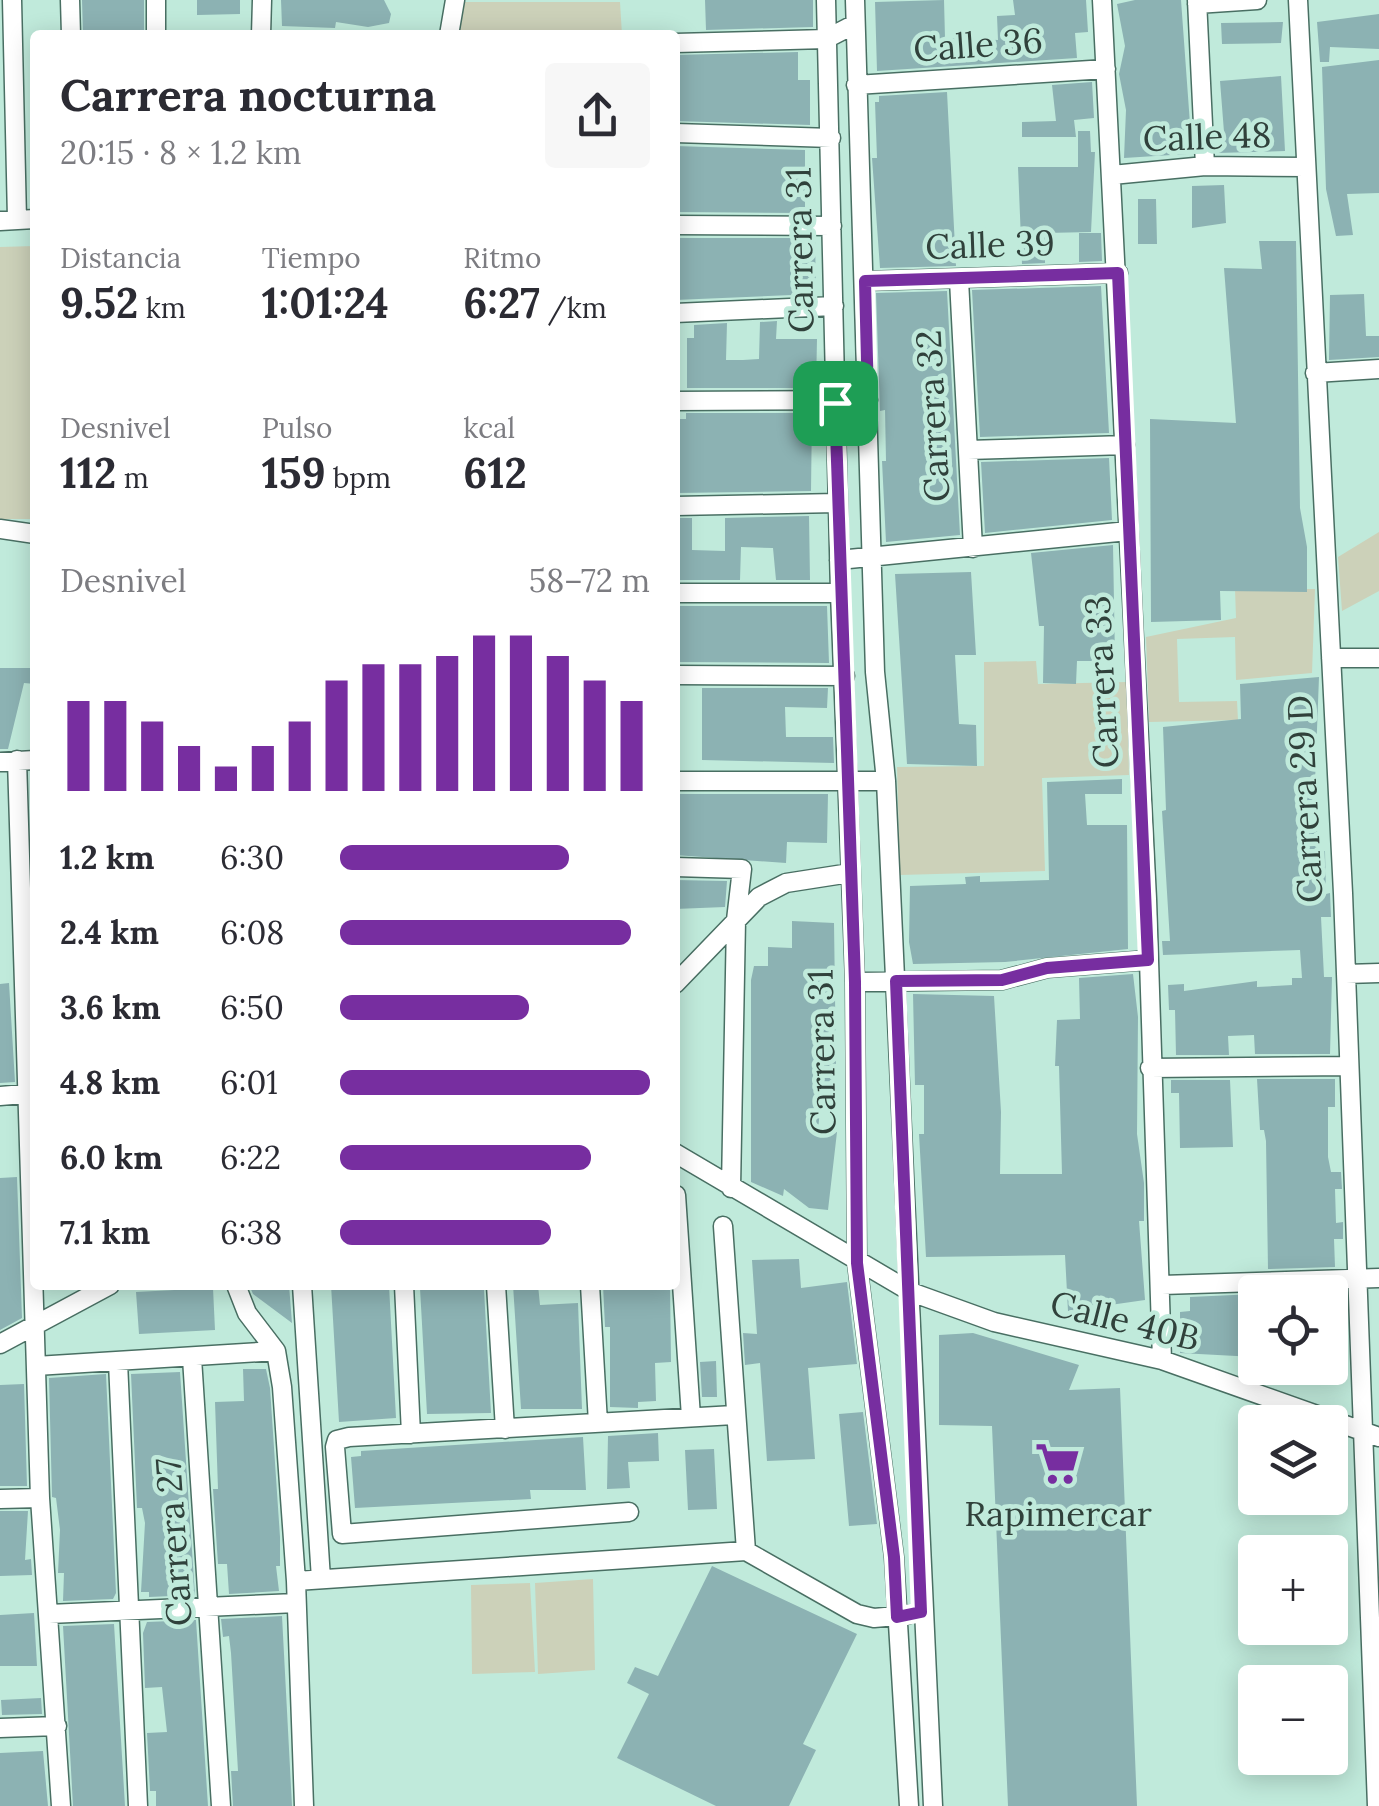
<!DOCTYPE html>
<html lang="es">
<meta charset="utf-8">
<style>
body{margin:0;font-family:Lora,serif;background:#f7f7f7;color:#2b2b33;height:100vh;display:flex;flex-direction:column;font-size:38px;white-space:nowrap}
*{box-sizing:border-box;margin:0}
p{font-size:32px;color:#7c7c81}
.icon{flex:none;width:55px;height:55px;fill:none;stroke:currentColor;stroke-width:2;stroke-linecap:round;stroke-linejoin:round}
.map{position:relative;flex:1;overflow:hidden}
.panel{position:absolute;left:30px;top:30px;width:650px;height:1260px;display:flex;flex-direction:column;background:#fff;border-radius:10px;box-shadow:0 5px 25px #0003}
.panel>*{flex:none}
.buttons{position:absolute;left:1238px;top:1275px;display:grid;gap:20px}
.buttons a{display:grid;place-items:center;width:110px;height:110px;border-radius:10px;background:#fff;box-shadow:0 5px 25px #0003;font-size:50px}
.pin{position:absolute;display:grid;place-items:center;width:85px;height:85px;color:#fff;margin:-42px;border-radius:20px;box-shadow:0 5px 15px #0006}
.round{display:grid;place-items:center;flex:none;width:105px;height:105px;border-radius:10px;background:#f7f7f7}
.head{display:flex;align-items:center;justify-content:space-between;height:170px;padding:0 30px}
h1{font-size:45px;font-weight:700;line-height:75px}
.stats{display:grid;grid-template-columns:repeat(3,1fr);gap:15px;height:170px;padding:10px 30px}
.stats div{display:grid;align-content:center}
.stats b{font-size:42px;font-weight:700}
.stats small{font-size:28px;font-weight:400}
.stats p{font-size:28px}
.chart{height:280px;padding:20px 30px}
.chart p{display:flex;justify-content:space-between}
.chart svg{width:100%;height:180px;margin-top:10px;stroke:#772ea0;stroke-width:6}
ul{padding:0 30px;list-style:none;font-size:32px}
li{display:grid;grid-template-columns:160px 120px 1fr;align-items:center;height:75px}
li i{height:25px;border-radius:12px;background:#772ea0}
.map>svg:first-child{display:block}
.green{fill:#ccd1b9}
.building{fill:#8cb2b3}
.lines{fill:none;stroke-linecap:round;stroke-linejoin:round}
.minor-casing{stroke:#496f63;stroke-width:21}
.minor{stroke:#fff;stroke-width:18}
.route-casing{stroke:#fff;stroke-width:20}
.route{stroke:#772ea0;stroke-width:12}
.labels{text-anchor:middle;stroke-width:9;stroke-linejoin:round;paint-order:stroke}
.street-label{font-size:35px;fill:#30413b;stroke:#c0eadb}
.poi-label{font-size:35px;fill:#30413b;stroke:#c0eadb}
</style>
<div class="map">
<svg width="1379" height="1806" viewBox="0 0 1379 1806">
<rect width="100%" height="100%" fill="#c0eadb"/>
<!-- green -->
<path class="green" d="M 455,2 L 620,2 L 622,35 L 449,35 Z
M 35,246 L 35,519 L 0,519 L 0,247 Z
M 1379,532 L 1379,591 L 1342,611 L 1338,557 Z
M 1235,589 L 1315,589 L 1312,673 L 1236,680 L 1235,637 L 1177,639 L 1179,702 L 1237,701 L 1238,720 L 1149,722 L 1146,637 L 1236,618 Z
M 1036,661 L 1038,684 L 1127,682 L 1129,775 L 1042,778 L 1045,871 L 900,875 L 897,767 L 984,766 L 984,662 Z
M 593,1579 L 595,1670 L 538,1674 L 535,1583 Z
M 530,1583 L 535,1672 L 472,1674 L 471,1585 Z"/>
<!-- building -->
<path class="building" d="M 82,0 L 144,0 L 144,35 L 83,35 Z
M 197,0 L 240,0 L 240,14 L 197,15 Z
M 281,0 L 384,0 L 391,14 L 389,23 L 368,27 L 336,22 L 335,28 L 282,26 Z
M 705,0 L 813,0 L 813,27 L 706,30 Z
M 944,0 L 945,38 L 998,40 L 997,16 L 1015,15 L 1013,0 L 1086,0 L 1088,32 L 1075,33 L 1077,58 L 877,71 L 875,2 Z
M 1135,0 L 1181,0 L 1190,124 L 1186,125 L 1187,154 L 1124,158 L 1126,110 L 1119,74 L 1125,46 L 1117,4 Z
M 1379,14 L 1379,49 L 1330,47 L 1329,62 L 1320,62 L 1317,22 Z
M 1283,22 L 1281,43 L 1222,44 L 1221,23 Z
M 798,52 L 798,80 L 810,80 L 810,125 L 675,121 L 675,55 Z
M 1379,60 L 1379,193 L 1347,194 L 1353,235 L 1336,236 L 1326,189 L 1322,67 Z
M 1281,76 L 1285,151 L 1217,153 L 1216,133 L 1224,132 L 1220,81 Z
M 1092,82 L 1094,118 L 1074,120 L 1076,137 L 1022,137 L 1022,122 L 1056,121 L 1052,85 Z
M 947,92 L 956,266 L 880,268 L 872,158 L 877,158 L 875,102 L 879,102 L 879,96 Z
M 1078,131 L 1090,131 L 1091,152 L 1095,152 L 1091,232 L 1045,233 L 1045,263 L 1022,264 L 1018,167 L 1078,167 Z
M 675,146 L 805,150 L 805,213 L 675,212 Z
M 1224,185 L 1226,223 L 1192,228 L 1192,186 Z
M 1138,199 L 1156,199 L 1157,244 L 1138,244 Z
M 1079,233 L 1101,233 L 1102,261 L 1079,262 Z
M 675,238 L 815,238 L 816,294 L 675,300 Z
M 1259,241 L 1296,241 L 1300,508 L 1307,547 L 1307,592 L 1220,591 L 1221,620 L 1151,622 L 1150,419 L 1236,423 L 1224,268 L 1262,269 Z
M 1101,286 L 1109,433 L 980,437 L 972,290 Z
M 947,291 L 960,535 L 886,542 L 882,461 L 886,461 L 885,410 L 880,411 L 876,293 Z
M 1364,294 L 1366,336 L 1379,336 L 1379,357 L 1329,360 L 1330,295 Z
M 777,321 L 776,339 L 817,339 L 816,388 L 687,388 L 687,338 L 694,338 L 694,325 L 727,323 L 726,360 L 743,360 L 759,359 L 760,322 Z
M 686,413 L 812,413 L 811,491 L 677,493 L 677,419 L 686,419 Z
M 1109,458 L 1112,520 L 985,533 L 981,462 Z
M 809,516 L 810,580 L 776,580 L 773,548 L 741,547 L 740,580 L 676,580 L 676,518 L 692,518 L 692,550 L 725,551 L 725,518 Z
M 1113,545 L 1115,661 L 1077,661 L 1076,684 L 1043,683 L 1044,626 L 1039,626 L 1031,553 Z
M 971,572 L 976,655 L 955,655 L 959,724 L 976,725 L 977,766 L 907,764 L 895,574 Z
M 675,606 L 827,606 L 829,663 L 675,662 Z
M 0,668 L 35,668 L 35,684 L 24,683 L 8,749 L 0,749 Z
M 1319,677 L 1315,782 L 1318,851 L 1325,851 L 1326,894 L 1330,893 L 1331,917 L 1321,917 L 1324,977 L 1332,977 L 1330,1054 L 1255,1054 L 1254,1035 L 1228,1036 L 1229,1055 L 1176,1055 L 1175,1010 L 1169,1010 L 1168,985 L 1184,984 L 1184,991 L 1257,981 L 1257,987 L 1292,985 L 1292,978 L 1302,978 L 1300,950 L 1163,955 L 1162,941 L 1170,941 L 1162,811 L 1166,810 L 1163,727 L 1241,719 L 1240,684 Z
M 702,688 L 828,688 L 827,708 L 785,707 L 786,737 L 833,737 L 834,763 L 702,760 Z
M 1122,779 L 1122,794 L 1085,794 L 1087,825 L 1127,825 L 1128,949 L 1005,962 L 913,964 L 909,942 L 910,886 L 966,884 L 965,877 L 980,876 L 980,882 L 1049,880 L 1047,782 Z
M 675,794 L 828,794 L 827,843 L 787,842 L 786,863 L 675,855 Z
M 675,880 L 727,881 L 725,907 L 675,909 Z
M 792,921 L 834,923 L 836,1068 L 832,1100 L 821,1100 L 818,1130 L 837,1132 L 828,1210 L 809,1208 L 784,1189 L 783,1196 L 751,1182 L 751,980 L 754,966 L 768,966 L 768,947 L 792,948 Z
M 1133,974 L 1138,1017 L 1137,1134 L 1144,1183 L 1144,1221 L 1139,1221 L 1145,1300 L 1068,1311 L 1065,1255 L 926,1257 L 919,1134 L 924,1134 L 924,1085 L 915,1085 L 913,994 L 994,996 L 1001,1112 L 1000,1174 L 1062,1174 L 1059,1066 L 1055,1066 L 1057,1020 L 1080,1019 L 1079,978 Z
M 9,983 L 15,1082 L 0,1083 L 0,984 Z
M 1257,1079 L 1335,1079 L 1335,1107 L 1328,1107 L 1328,1157 L 1331,1172 L 1341,1172 L 1342,1189 L 1335,1189 L 1336,1223 L 1343,1222 L 1343,1239 L 1334,1239 L 1335,1267 L 1268,1269 L 1266,1141 L 1264,1130 L 1260,1130 Z
M 1171,1080 L 1230,1080 L 1233,1147 L 1180,1148 L 1179,1093 L 1171,1093 Z
M 17,1177 L 22,1318 L 0,1330 L 0,1178 Z
M 799,1259 L 801,1288 L 847,1282 L 857,1364 L 808,1368 L 815,1459 L 767,1461 L 760,1363 L 745,1365 L 743,1333 L 757,1334 L 752,1260 Z
M 249,1285 L 289,1285 L 292,1323 L 253,1294 Z
M 331,1285 L 389,1285 L 396,1418 L 339,1422 Z
M 513,1285 L 538,1285 L 540,1305 L 578,1303 L 582,1409 L 521,1409 Z
M 603,1285 L 670,1285 L 671,1362 L 655,1363 L 656,1401 L 638,1402 L 638,1408 L 610,1407 L 610,1327 L 605,1327 Z
M 444,1287 L 444,1290 L 484,1290 L 491,1413 L 427,1414 L 420,1288 Z
M 213,1288 L 215,1330 L 139,1334 L 136,1292 Z
M 1255,1294 L 1255,1357 L 1180,1353 L 1180,1312 L 1190,1311 L 1190,1297 Z
M 973,1333 L 1079,1365 L 1069,1390 L 1120,1388 L 1137,1806 L 1008,1806 L 992,1426 L 939,1425 L 939,1335 Z
M 716,1361 L 717,1397 L 702,1397 L 700,1362 Z
M 243,1369 L 266,1369 L 270,1388 L 280,1537 L 280,1566 L 276,1566 L 279,1591 L 229,1594 L 227,1564 L 218,1564 L 213,1489 L 218,1489 L 215,1402 L 244,1401 Z
M 180,1372 L 195,1595 L 149,1597 L 149,1592 L 141,1592 L 145,1523 L 142,1508 L 137,1508 L 131,1374 Z
M 106,1374 L 116,1593 L 113,1599 L 63,1601 L 64,1573 L 58,1573 L 60,1530 L 56,1498 L 52,1497 L 49,1378 Z
M 24,1384 L 27,1486 L 0,1486 L 0,1385 Z
M 863,1412 L 877,1524 L 849,1526 L 839,1414 Z
M 658,1433 L 659,1461 L 628,1462 L 630,1488 L 607,1489 L 608,1436 Z
M 583,1437 L 586,1490 L 530,1490 L 531,1499 L 355,1508 L 351,1457 L 361,1456 L 361,1451 Z
M 714,1449 L 717,1509 L 688,1510 L 685,1450 Z
M 0,1511 L 28,1511 L 25,1560 L 31,1559 L 32,1575 L 0,1576 Z
M 712,1566 L 857,1634 L 803,1744 L 816,1750 L 789,1806 L 716,1806 L 617,1758 L 649,1694 L 627,1683 L 635,1667 L 658,1676 Z
M 34,1613 L 37,1666 L 0,1666 L 0,1615 Z
M 282,1616 L 292,1806 L 233,1806 L 231,1771 L 238,1771 L 231,1653 L 229,1636 L 223,1637 L 221,1619 Z
M 196,1620 L 208,1806 L 156,1806 L 156,1791 L 150,1791 L 147,1733 L 167,1732 L 162,1687 L 145,1688 L 143,1633 L 147,1622 Z
M 114,1624 L 125,1806 L 73,1806 L 63,1626 Z
M 41,1698 L 42,1714 L 2,1715 L 1,1700 Z
M 43,1751 L 48,1806 L 0,1806 L 0,1753 Z"/>
<g class="lines">
<defs>
<path id="minor" d="M 12,0 L 17,219
M 70,0 L 71,35
M 826,0 L 840,593 L 855,982 L 857,1263 L 894,1557 L 909,1806
M 855,0 L 875,672 L 886,781 L 933,1806
M 1102,0 L 1147,899 L 1162,1360
M 1197,0 L 1205,166
M 1298,0 L 1343,893 L 1377,1806
M 1197,4 L 1257,0
M 156,35 L 156,0
M 261,35 L 262,0
M 449,35 L 455,0
M 675,43 L 826,39 L 855,24
M 856,85 L 1106,69
M 675,133 L 831,138
M 1112,175 L 1205,166 L 1306,167
M 0,221 L 35,219
M 675,225 L 832,226
M 959,280 L 973,548
M 865,281 L 1118,273
M 675,313 L 834,306
M 1315,373 L 1379,369
M 675,401 L 868,400
M 968,450 L 1125,445
M 675,506 L 837,503
M 0,529 L 35,534
M 839,560 L 1128,531
M 675,593 L 840,593
M 1331,658 L 1379,658
M 675,675 L 845,676
M 17,760 L 40,1498 L 61,1806
M 0,762 L 35,760
M 675,781 L 886,781
M 675,867 L 742,869 L 736,920 L 731,1188
M 1346,974 L 1379,973
M 855,982 L 1002,980 L 1047,968 L 1148,960
M 675,984 L 759,897 L 786,883 L 850,873
M 1150,1068 L 1348,1066
M 0,1096 L 35,1093
M 675,1153 L 911,1292 L 994,1322 L 1162,1360 L 1379,1437
M 676,1195 L 691,1417
M 723,1226 L 746,1551
M 236,1285 L 247,1313 L 276,1351 L 282,1387 L 296,1581 L 304,1806
M 302,1285 L 321,1579
M 404,1285 L 411,1434
M 496,1285 L 505,1429
M 590,1285 L 598,1423
M 1162,1285 L 1379,1278
M 0,1344 L 110,1285
M 192,1358 L 221,1806
M 118,1362 L 138,1806
M 36,1366 L 276,1351
M 0,1499 L 40,1498
M 629,1512 L 342,1534 L 335,1447 L 337,1440 L 349,1437 L 734,1415
M 296,1581 L 746,1551 L 857,1614 L 874,1618 L 907,1615
M 49,1614 L 296,1603
M 0,1728 L 57,1726"/>
</defs>
<!-- minor casing -->
<use href="#minor" class="minor-casing"/>
<!-- minor -->
<use href="#minor" class="minor"/>
</g>
<g class="lines">
<defs>
<path id="route" d="M 1118,273 L 1148,960 L 1047,968 L 1002,980 L 896,981 L 921,1612 L 897,1617 L 894,1557 L 857,1263 L 855,982 L 835,403 L 868,400 L 865,281 Z"/>
</defs>
<!-- route casing -->
<use href="#route" class="route-casing"/>
<!-- route -->
<use href="#route" class="route"/>
</g>
<!-- icons -->
<defs>
<symbol id="supermarket-bare" viewBox="-9 -9 18 18"><path d="M-6-5.5h2.5l.6 2H6L4.5 2H-2.5L-4.4-4H-6ZM-1.5 3.2a1.3 1.3 0 1 0 .1 0ZM3 3.2a1.3 1.3 0 1 0 .1 0Z" fill="#772ea0" stroke="#c0eadb" stroke-width="2.5" paint-order="stroke"/></symbol>
</defs>
<g fill-rule="evenodd">
<use href="#supermarket-bare" x="1026" y="1432" width="63" height="63"/>
</g>
<g class="labels">
<!-- street labels -->
<g class="street-label">
<text transform="translate(978 45) rotate(-4)" y="12">Calle 36</text>
<text transform="translate(1207 137) rotate(-2)" y="12">Calle 48</text>
<text transform="translate(990 245) rotate(-2)" y="12">Calle 39</text>
<text transform="translate(800 250) rotate(-91)" y="12">Carrera 31</text>
<text transform="translate(933 416) rotate(-93)" y="12">Carrera 32</text>
<text transform="translate(1102 682) rotate(-93)" y="12">Carrera 33</text>
<text transform="translate(1305 799) rotate(-93)" y="12">Carrera 29 D</text>
<text transform="translate(822 1052) rotate(-91)" y="12">Carrera 31</text>
<text transform="translate(1125 1321) rotate(14)" y="12">Calle 40B</text>
<text transform="translate(174 1542) rotate(-94)" y="12">Carrera 27</text>
</g>
<!-- poi labels -->
<g class="poi-label">
<text x="1058" y="1526">Rapimercar</text>
</g>
</g>
</svg>
<div class="buttons">
<a><svg class="icon" aria-label="locate" viewBox="0 0 24 24"><circle cx="12" cy="12" r="6"/><path d="M12 2v4M12 18v4M2 12h4M18 12h4"/></svg></a>
<a><svg class="icon" aria-label="layers" viewBox="0 0 24 24"><path d="M12 4l9 5-9 5-9-5zM3 14l9 5 9-5"/></svg></a>
<a>+</a>
<a>−</a>
</div>
<div class="pin" style="left:835px;top:403px;background:#1e9e55"><svg class="icon" aria-label="arrive" viewBox="0 0 24 24"><path d="M6 21V4h12l-3 4 3 4H6"/></svg></div>
<section class="panel">
<div class="head"><div><h1>Carrera nocturna</h1><p>20:15 · 8 × 1.2 km</p></div><a class="round"><svg class="icon" aria-label="share" viewBox="0 0 24 24"><path d="M12 15V3M7 8l5-5 5 5M5 13v7h14v-7"/></svg></a></div>
<div class="stats">
<div><p>Distancia</p><b>9.52<small> km</small></b></div>
<div><p>Tiempo</p><b>1:01:24</b></div>
<div><p>Ritmo</p><b>6:27<small> /km</small></b></div>
</div>
<div class="stats">
<div><p>Desnivel</p><b>112<small> m</small></b></div>
<div><p>Pulso</p><b>159<small> bpm</small></b></div>
<div><p>kcal</p><b>612</b></div>
</div>
<div class="chart"><p><span>Desnivel</span>58–72 m</p>
<svg viewBox="0 0 160 44" preserveAspectRatio="none"><path d="M5 44V22M15 44V22M25 44V27M35 44V33M45 44V38M55 44V33M65 44V27M75 44V17M85 44V13M95 44V13M105 44V11M115 44V6M125 44V6M135 44V11M145 44V17M155 44V22"/></svg>
</div>
<ul>
<li><b>1.2 km</b>6:30<i style="width:74%"></i></li>
<li><b>2.4 km</b>6:08<i style="width:94%"></i></li>
<li><b>3.6 km</b>6:50<i style="width:61%"></i></li>
<li><b>4.8 km</b>6:01<i style="width:100%"></i></li>
<li><b>6.0 km</b>6:22<i style="width:81%"></i></li>
<li><b>7.1 km</b>6:38<i style="width:68%"></i></li>
</ul>
</section>
</div>
